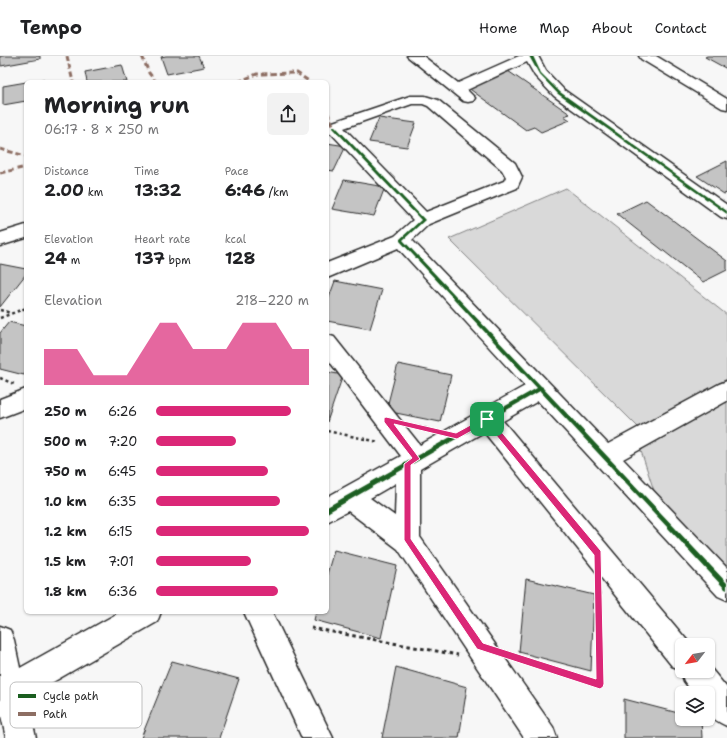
<!DOCTYPE html>
<meta charset="utf-8">
<style>
body{margin:0;font-family:"Shantell Sans",sans-serif;background:#f2f2f2;color:#202124;height:100vh;display:flex;flex-direction:column;font-size:15px;white-space:nowrap}
*{box-sizing:border-box;margin:0}
p{font-size:13px;color:#757577}
.icon{flex:none;width:22px;height:22px;fill:none;stroke:currentColor;stroke-width:2;stroke-linecap:round;stroke-linejoin:round}
.map{position:relative;flex:1;overflow:hidden}
.side{position:absolute;left:24px;top:24px;width:305px;height:534px;display:flex;flex-direction:column;background:#fff;border-radius:6px;box-shadow:0 1px 3px #0004}
.side>*{flex:none}
.needle{width:26px;rotate:239deg}
.tools{position:absolute;left:675px;top:582px;display:grid;gap:8px}
.tools a{display:grid;place-items:center;width:40px;height:40px;border-radius:6px;background:#fff;box-shadow:0 1px 3px #0004;font-size:20px}
.pin{position:absolute;display:grid;place-items:center;width:34px;height:34px;color:#fff;margin:-17px;border-radius:8px;box-shadow:0 2px 6px #0006}
.round{display:grid;place-items:center;flex:none;width:42px;height:42px;border-radius:6px;background:#f2f2f2}
.overview{display:flex;align-items:center;justify-content:space-between;height:68px;padding:0 20px}
h1{font-size:22px;font-weight:700;line-height:30px}
.metrics{display:grid;grid-template-columns:repeat(3,1fr);gap:6px;height:68px;padding:4px 20px}
.metrics div{display:grid;align-content:center}
.metrics b{font-size:17px;font-weight:700}
.metrics small{font-size:11px;font-weight:400}
.metrics p{font-size:11px}
.chart{height:112px;padding:8px 20px}
.chart p{display:flex;justify-content:space-between}
.chart svg{width:100%;height:72px;margin-top:4px;fill:#db2777;opacity:.7}
ul{padding:0 20px;list-style:none;font-size:13px}
li{display:grid;grid-template-columns:64px 48px 1fr;align-items:center;height:30px}
li i{height:10px;border-radius:5px;background:#db2777}
header{display:flex;align-items:center;gap:24px;box-sizing:border-box;height:56px;padding:0 20px;background:#fff;border-bottom:1px solid #e0e0e0}
header strong{font-size:19px}
nav{display:flex;gap:22px;margin-inline-start:auto;font-size:14px}
.map>svg:first-child{display:block}
.green{fill:#d9d9d9;stroke:#828282}
.building{fill:#c4c4c4;stroke:#2b2b2b}
.lines{fill:none;stroke-linecap:round;stroke-linejoin:round}
.minor-casing{stroke:#2b2b2b;stroke-width:3}
.path-far1{stroke:#2b2b2b;stroke-width:2.5;stroke-dasharray:3 3;stroke-linecap:butt}
.path{stroke:#2b2b2b;stroke-width:3;stroke-dasharray:3.5 3.5;stroke-linecap:butt}
.minor{fill:#fff;fill-rule:evenodd}
.quiet{stroke:#8d6e63;stroke-width:3;stroke-dasharray:5.5 3;stroke-linecap:butt}
.cycleway-casing{stroke:#fff;stroke-width:3}
.cycleway{fill:#1b5e20;fill-rule:evenodd}
.route{fill:#db2777;stroke:#fff;fill-rule:evenodd}
.key{fill:#fff;stroke:#bfbfbf;stroke-width:1}
.key-label{font-size:11px;fill:#2b2b2b}
</style>
<header>
<strong>Tempo</strong>
<nav><a>Home</a><a>Map</a><a>About</a><a>Contact</a></nav>
</header>
<div class="map">
<svg width="727" height="682" viewBox="0 0 727 682">
<rect width="100%" height="100%" fill="#f7f7f7"/>
<filter id="ink" filterUnits="userSpaceOnUse"><feTurbulence type="fractalNoise" baseFrequency=".025" numOctaves="2"/><feDisplacementMap in="SourceGraphic" scale="8" xChannelSelector="R" yChannelSelector="G"/><feConvolveMatrix kernelMatrix="1 2 1 2 8 2 1 2 1" color-interpolation-filters="sRGB"/></filter>
<g filter="url(#ink)">
<!-- green -->
<path class="green" d="M 566,132 L 727,259 L 727,323 L 638,371 L 449,183 Z
M 727,338 L 727,533 L 657,444 L 641,395 L 647,389 L 694,364 L 687,359 Z"/>
<!-- building -->
<path class="building" d="M 0,0 L 40,0 L 40,3 L 1,10 Z
M 166,0 L 199,0 L 204,11 L 167,18 L 161,1 Z
M 707,0 L 727,0 L 727,13 L 705,1 Z
M 122,9 L 127,26 L 87,26 L 85,16 Z
M 508,15 L 570,58 L 564,60 L 570,64 L 541,76 L 534,71 L 526,74 L 467,31 Z
M 44,23 L 44,26 L 26,26 L 26,45 L 3,49 L 3,30 Z
M 379,62 L 416,67 L 407,91 L 369,86 Z
M 327,87 L 346,90 L 334,115 L 327,114 Z
M 727,105 L 727,137 L 724,138 L 697,120 Z
M 344,124 L 385,131 L 374,160 L 332,153 Z
M 646,144 L 727,205 L 727,214 L 703,226 L 617,158 Z
M 0,208 L 26,213 L 26,218 L 0,251 Z
M 335,225 L 382,234 L 370,273 L 327,265 L 327,247 Z
M 9,266 L 26,270 L 26,316 L 24,319 L 0,313 L 0,277 Z
M 398,308 L 451,319 L 440,366 L 386,355 Z
M 327,316 L 343,319 L 327,366 Z
M 334,494 L 397,510 L 381,582 L 314,564 L 316,556 L 327,556 L 327,518 Z
M 526,523 L 594,539 L 591,615 L 519,596 Z
M 172,605 L 239,623 L 219,682 L 141,682 Z
M 396,611 L 467,631 L 459,682 L 382,682 Z
M 624,643 L 682,658 L 682,663 L 701,663 L 702,682 L 624,682 Z"/>
<g class="lines">
<defs>
<path id="minor" d="M 407,0 L 423,0 L 458,27 L 519,0 L 538,0 L 546,15 L 564,34 L 727,149 L 727,163 L 721,161 L 554,40 L 535,20 L 527,6 L 467,34 L 475,42 L 473,45 L 468,46 L 463,45 Z
M 639,0 L 656,0 L 727,43 L 727,53 L 722,52 L 641,3 Z
M 410,40 L 425,40 L 438,44 L 515,107 L 522,121 L 517,132 L 429,168 L 412,184 L 608,388 L 719,328 L 727,325 L 727,345 L 623,403 L 727,512 L 727,544 L 718,540 L 538,345 L 503,365 L 691,589 L 682,589 L 682,615 L 708,615 L 708,609 L 727,632 L 727,670 C 708,662 708,656 708,637 L 693,637 L 684,625 L 680,613 L 672,610 L 484,376 L 420,413 L 420,481 L 553,671 L 557,682 L 524,682 L 398,493 L 348,455 L 327,466 L 327,441 L 401,400 L 327,302 L 327,279 L 334,281 L 420,389 L 525,330 L 398,192 L 327,222 L 327,207 L 395,180 L 413,164 L 331,77 L 327,78 L 327,68 ZM 412,48 L 423,48 L 428,50 L 502,114 L 506,121 L 504,125 L 426,156 L 344,72 ZM 396,427 L 395,460 L 370,442 Z
M 26,169 L 26,182 L 0,190 L 0,177 Z
M 26,333 L 26,352 L 0,362 L 0,343 Z
M 120,556 L 161,556 L 157,566 L 27,641 L 36,682 L 6,682 L 0,655 L 0,570 L 10,574 L 14,584 L 20,612 Z
M 244,556 L 272,556 L 333,682 L 302,682 Z"/>
</defs>
<!-- minor casing -->
<use href="#minor" class="minor-casing"/>
<!-- path-far1 -->
<path class="path-far1" d="M 0,254 L 11,257
M 0,262 L 26,252
M 0,322 L 14,328
M 418,371 L 429,373
M 327,375 L 379,386"/>
<!-- path -->
<path class="path" d="M 311,572 L 458,599
M 517,602 L 600,628 L 599,533"/>
<!-- minor -->
<use href="#minor" class="minor"/>
<!-- quiet -->
<path class="quiet" d="M 67,0 L 73,26
M 142,0 L 149,17 L 156,26
M 238,26 L 257,18 L 297,17 L 310,26
M 327,56 L 334,71
M 0,93 L 26,100
M 0,117 L 26,111"/>
<defs>
<path id="cycleway" d="M 529,0 L 533,0 L 541,17 L 560,36 L 727,155 L 727,158 L 558,38 L 539,18 Z
M 333,70 L 335,70 L 425,164 L 403,184 L 541,330 L 543,331 L 543,332 L 727,527 L 727,534 L 725,533 L 540,335 L 327,457 L 327,451 L 537,332 L 400,185 L 400,183 L 421,164 L 333,72 Z"/>
</defs>
<!-- cycleway casing -->
<use href="#cycleway" class="cycleway-casing"/>
<!-- cycleway -->
<use href="#cycleway" class="cycleway"/>
</g>
</g>
<!-- route -->
<path class="route" d="M 487,360 L 489,361 L 601,495 L 604,628 L 603,631 L 600,633 L 477,593 L 404,484 L 404,408 L 412,402 L 384,366 L 384,362 L 386,361 L 456,377 ZM 486,367 L 594,499 L 596,623 L 483,587 L 411,483 L 411,409 L 420,403 L 394,368 L 457,383 Z"/>
<!-- legend -->
<rect x="10" y="626" width="132" height="46" rx="6" class="key"/>
<rect x="18" y="638" width="18" height="4" fill="#1b5e20"/>
<rect x="18" y="656" width="18" height="4" fill="#8d6e63"/>
<g class="key-label">
<text x="43" y="644">Cycle path</text>
<text x="43" y="662">Path</text>
</g>
</svg>
<div class="tools">
<a><svg class="needle" viewBox="-14 -14 28 28"><path d="M0-13l5 13h-10z" fill="#e53935"/><path d="M0 13l5-13h-10z" fill="#757577"/></svg></a>
<a><svg class="icon" aria-label="layers" viewBox="0 0 24 24"><path d="M12 4l9 5-9 5-9-5zM3 14l9 5 9-5"/></svg></a>
</div>
<div class="pin" style="left:487px;top:363px;background:#1e9e55"><svg class="icon" aria-label="arrive" viewBox="0 0 24 24"><path d="M6 21V4h12l-3 4 3 4H6"/></svg></div>
<section class="side">
<div class="overview"><div><h1>Morning run</h1><p>06:17 · 8 × 250 m</p></div><a class="round"><svg class="icon" aria-label="share" viewBox="0 0 24 24"><path d="M12 15V3M7 8l5-5 5 5M5 13v7h14v-7"/></svg></a></div>
<div class="metrics">
<div><p>Distance</p><b>2.00<small> km</small></b></div>
<div><p>Time</p><b>13:32</b></div>
<div><p>Pace</p><b>6:46<small> /km</small></b></div>
</div>
<div class="metrics">
<div><p>Elevation</p><b>24<small> m</small></b></div>
<div><p>Heart rate</p><b>137<small> bpm</small></b></div>
<div><p>kcal</p><b>128</b></div>
</div>
<div class="chart"><p><span>Elevation</span>218–220 m</p>
<svg viewBox="0 0 160 44" preserveAspectRatio="none"><path d="M0 44V22L10 22L20 22L30 38L40 38L50 38L60 22L70 6L80 6L90 22L100 22L110 22L120 6L130 6L140 6L150 22L160 22V44z"/></svg>
</div>
<ul>
<li><b>250 m</b>6:26<i style="width:88%"></i></li>
<li><b>500 m</b>7:20<i style="width:52%"></i></li>
<li><b>750 m</b>6:45<i style="width:73%"></i></li>
<li><b>1.0 km</b>6:35<i style="width:81%"></i></li>
<li><b>1.2 km</b>6:15<i style="width:100%"></i></li>
<li><b>1.5 km</b>7:01<i style="width:62%"></i></li>
<li><b>1.8 km</b>6:36<i style="width:80%"></i></li>
</ul>
</section>
</div>
